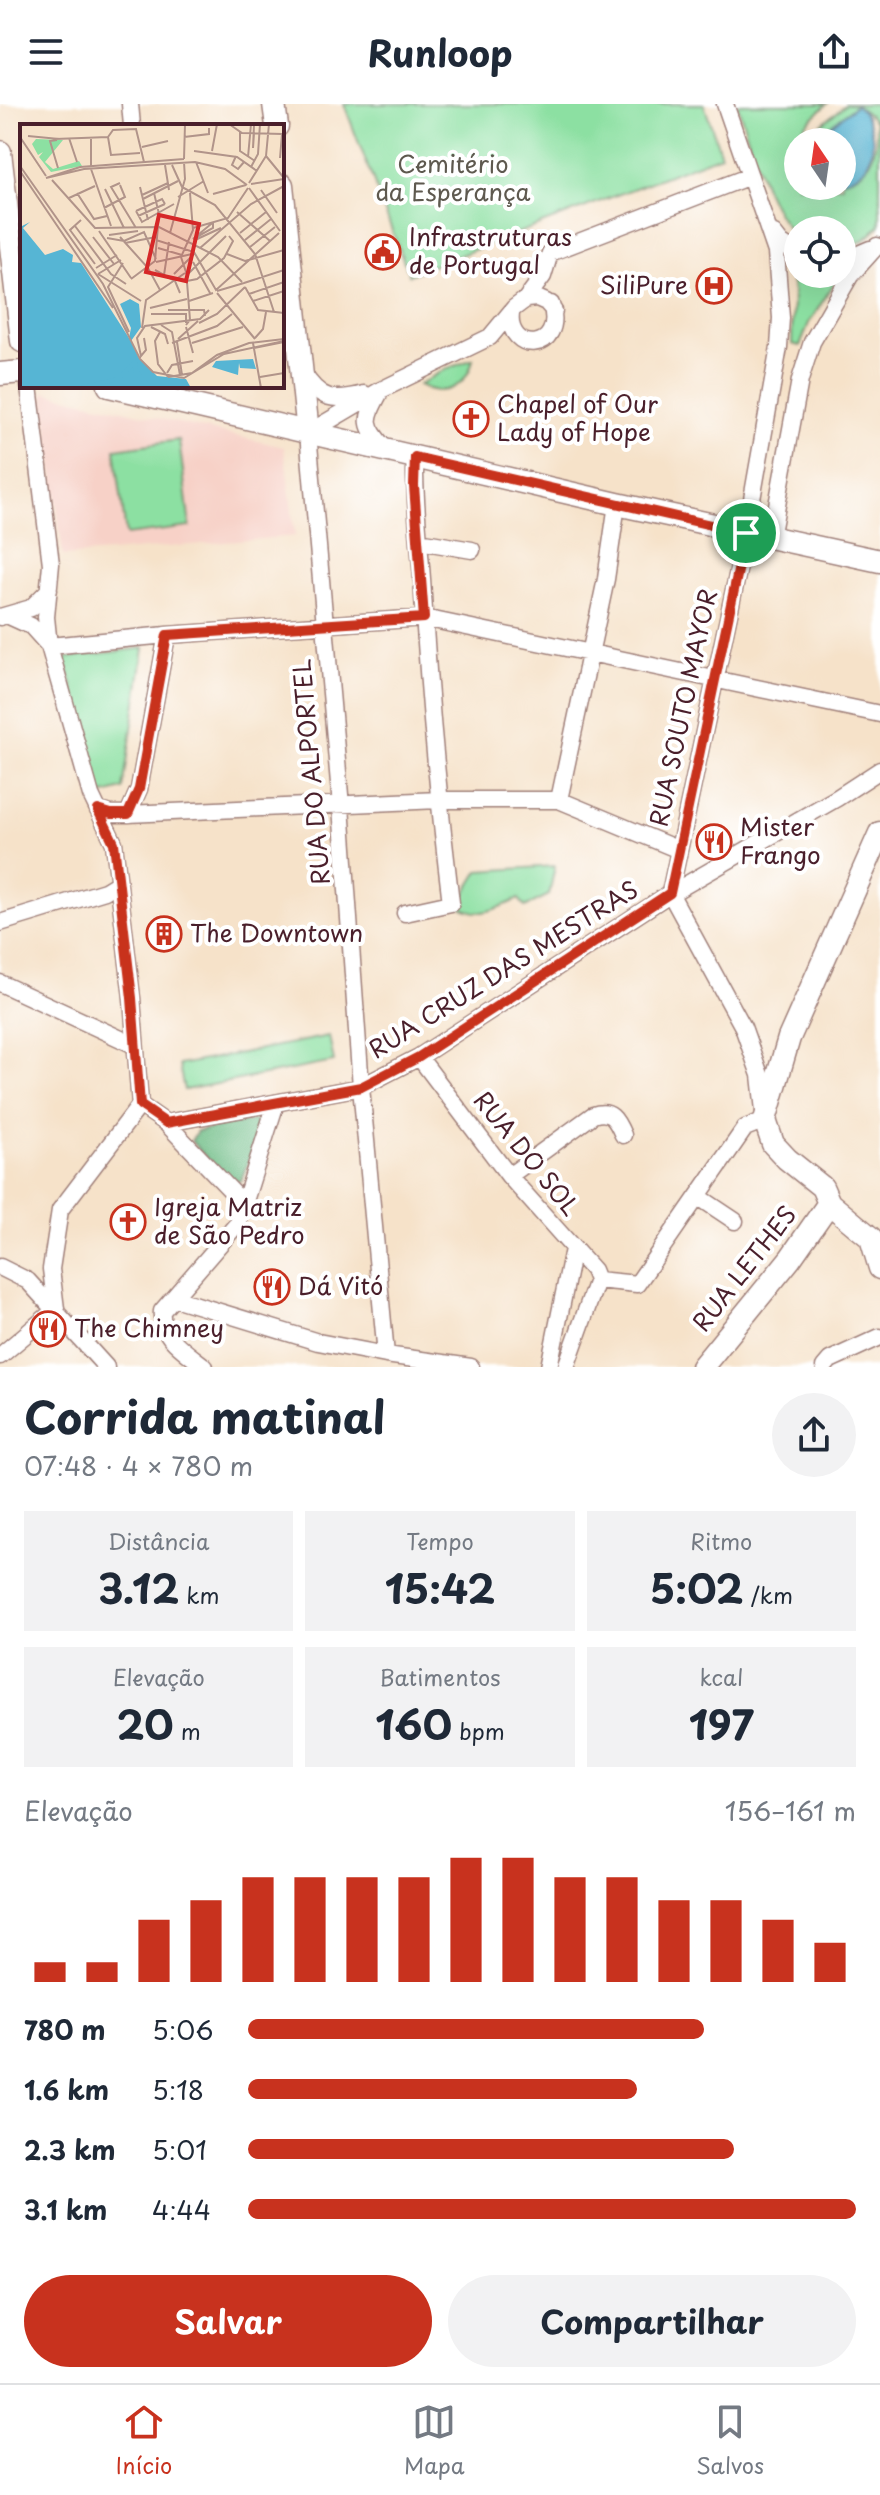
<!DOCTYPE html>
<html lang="pt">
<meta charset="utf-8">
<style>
body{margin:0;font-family:"Playpen Sans",sans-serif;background:#f2f2f3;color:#1f2937;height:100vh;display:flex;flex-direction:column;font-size:30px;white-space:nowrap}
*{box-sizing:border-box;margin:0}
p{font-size:26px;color:#747a83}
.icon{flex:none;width:44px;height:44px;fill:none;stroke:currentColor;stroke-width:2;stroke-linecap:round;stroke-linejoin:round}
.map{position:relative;height:1263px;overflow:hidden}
.sheet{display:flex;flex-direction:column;background:#fff;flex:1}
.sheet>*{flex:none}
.needle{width:52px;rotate:347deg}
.fabs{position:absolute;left:784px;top:24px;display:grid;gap:16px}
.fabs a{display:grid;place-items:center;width:72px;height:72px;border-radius:50%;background:#fff;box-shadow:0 8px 32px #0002;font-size:40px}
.pin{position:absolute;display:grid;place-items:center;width:68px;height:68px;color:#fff;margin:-34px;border:4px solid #fff;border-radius:50%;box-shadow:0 2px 8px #0007}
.round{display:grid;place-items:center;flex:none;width:84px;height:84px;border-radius:42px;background:#f2f2f3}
.headline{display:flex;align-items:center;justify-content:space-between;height:136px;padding:0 24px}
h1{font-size:44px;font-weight:700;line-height:60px}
.figures{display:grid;grid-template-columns:repeat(3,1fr);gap:12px;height:136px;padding:8px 24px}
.figures div{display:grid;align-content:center;border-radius:0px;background:#f2f2f3;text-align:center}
.figures b{font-size:40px;font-weight:700}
.figures small{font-size:22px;font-weight:400}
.figures p{font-size:22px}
.chart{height:224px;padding:16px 24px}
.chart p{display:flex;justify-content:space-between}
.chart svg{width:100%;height:144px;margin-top:8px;stroke:#c8321e;stroke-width:6}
.primary-button{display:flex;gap:16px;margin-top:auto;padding:16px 24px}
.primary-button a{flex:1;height:92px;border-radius:48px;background:#c8321e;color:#fff;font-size:32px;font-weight:700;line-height:92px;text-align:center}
.primary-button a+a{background:#f2f2f3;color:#1f2937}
ul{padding:0 24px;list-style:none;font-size:26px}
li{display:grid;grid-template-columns:128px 96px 1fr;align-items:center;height:60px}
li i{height:20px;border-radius:10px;background:#c8321e}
header{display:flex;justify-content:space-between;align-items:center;height:104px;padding:0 24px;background:#fff;font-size:36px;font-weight:700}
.tabs{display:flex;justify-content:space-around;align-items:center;height:112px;border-top:2px solid #e0e1e3;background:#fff;font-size:22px;color:#747a83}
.tabs a{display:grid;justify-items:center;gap:4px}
.tabs .selected{color:#c8321e}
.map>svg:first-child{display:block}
.built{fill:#f7d1c7}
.green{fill:#8ce0a2;stroke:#6b8066;stroke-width:2;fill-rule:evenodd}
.forest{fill:#71be88;stroke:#5e6e5a;stroke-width:2}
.water{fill:#56b5d4;stroke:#506a80;stroke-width:2}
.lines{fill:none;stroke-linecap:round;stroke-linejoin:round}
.street-casing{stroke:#a0807a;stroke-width:19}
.secondary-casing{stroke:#a0807a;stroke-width:25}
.street{stroke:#fff;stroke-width:16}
.secondary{stroke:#fff;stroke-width:22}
.route-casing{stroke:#fff;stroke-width:16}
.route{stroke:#c8321e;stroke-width:10}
.labels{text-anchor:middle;stroke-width:8;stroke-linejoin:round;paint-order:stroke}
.park-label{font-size:24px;fill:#5e594f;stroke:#fff}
.poi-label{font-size:24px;fill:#4a1f2b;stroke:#fff;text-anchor:start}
.street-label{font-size:24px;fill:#4a1f2b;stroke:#fff}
.inset-river{fill:none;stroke:#56b5d4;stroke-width:4}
.inset-road{fill:none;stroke:#b1948a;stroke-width:2}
.view{fill:#d62828;fill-opacity:0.15;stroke:#d62828;stroke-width:4}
.inset-edge{fill:none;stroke:#4a1f2b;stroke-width:4}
</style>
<header><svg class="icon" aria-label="menu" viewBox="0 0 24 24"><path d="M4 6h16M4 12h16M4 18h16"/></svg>Runloop<svg class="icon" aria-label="share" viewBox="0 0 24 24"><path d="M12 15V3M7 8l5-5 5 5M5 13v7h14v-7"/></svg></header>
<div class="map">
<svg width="880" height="1263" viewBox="0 0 880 1263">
<rect width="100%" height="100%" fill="#fff"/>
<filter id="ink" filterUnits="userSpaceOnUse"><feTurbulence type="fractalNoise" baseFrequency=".0125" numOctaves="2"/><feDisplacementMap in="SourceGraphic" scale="16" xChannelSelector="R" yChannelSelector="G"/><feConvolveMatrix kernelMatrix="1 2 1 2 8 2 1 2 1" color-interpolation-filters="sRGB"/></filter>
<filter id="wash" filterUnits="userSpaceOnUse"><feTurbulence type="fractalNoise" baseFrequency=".006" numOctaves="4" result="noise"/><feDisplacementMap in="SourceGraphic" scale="32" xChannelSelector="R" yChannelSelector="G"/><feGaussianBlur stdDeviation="1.8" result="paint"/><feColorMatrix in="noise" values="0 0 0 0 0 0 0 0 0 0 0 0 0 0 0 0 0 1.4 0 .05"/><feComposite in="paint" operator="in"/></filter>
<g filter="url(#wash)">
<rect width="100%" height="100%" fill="#f6e2c9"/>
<!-- built -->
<path class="built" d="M 43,288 L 284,343 L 295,432 L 63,452 Z"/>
<!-- green -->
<path class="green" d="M 344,0 L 704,0 L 721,51 L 409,171 Z
M 737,0 L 827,0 L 804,22 L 802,36 L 846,0 L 880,0 L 880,121 C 869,133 858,142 842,144 L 842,126 L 798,126 L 798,137 C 764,101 753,46 737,0 ZM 856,1 C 862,6 871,11 875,18 C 880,45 869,73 842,76 L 842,82 L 798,82 L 798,38 L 811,38 Z
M 787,153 L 798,159 L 798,170 L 840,170 L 809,219 L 800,242 L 792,240 L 793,187 Z
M 473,255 C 467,282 445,295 419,281 L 444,266 Z
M 179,336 L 190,423 L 126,431 L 115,345 Z
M 144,544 L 123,685 L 101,691 L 65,554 Z
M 555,762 L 549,791 L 525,803 L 519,795 C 497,804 480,816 458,801 L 479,767 Z
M 329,932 L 334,958 L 184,986 L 179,961 Z"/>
<!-- forest -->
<path class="forest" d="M 255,1016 L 261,1024 L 241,1077 L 228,1077 L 191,1037 L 197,1027 Z"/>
<!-- water -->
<path class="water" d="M 856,1 C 880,20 880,71 842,76 L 842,38 L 811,38 Z"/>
</g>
<g filter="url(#ink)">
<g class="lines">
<defs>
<path id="street" d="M 130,0 L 132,22
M 774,130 L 781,139 L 798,151
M 842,157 L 870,145
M 526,195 L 543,172 L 550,149 L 750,72
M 511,209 C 506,251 566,249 551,200
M 303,269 C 320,296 333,298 364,290
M 29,282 L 51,460 L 46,513 L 49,542 L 91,691 L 114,739 L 132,894 L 140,1001
M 380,288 C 364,318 364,319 386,346
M 771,434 L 800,276 L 812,238 L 850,172 L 877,142
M 419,437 L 472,446
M 9,512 L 31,522 L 49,542
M 0,513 L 31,504 L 49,486
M 49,542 L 167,531 L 424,514 L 880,610
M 559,696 L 606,475 L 617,400
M 98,706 L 111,710 L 128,710 L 139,685 L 167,531
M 128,710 L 439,696 L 559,696 L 679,746
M 405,809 L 451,799 C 438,692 428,584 422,475 C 419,435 414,394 415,353
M 0,819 L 105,787 L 118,779
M 0,879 L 134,941
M 419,953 L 509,1072 L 593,1166 L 597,1176
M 140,1001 L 166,1019 L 243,1099
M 166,1019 L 361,983 L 419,953 L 663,794 L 837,694 L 880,666
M 509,1072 L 593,1011 C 611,1005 616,1015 623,1031
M 699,1093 L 735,1117
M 0,1163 L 28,1177 L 106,1263
M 597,1176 L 637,1180 L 745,1024 L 765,1016 L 760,971 L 743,923 L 670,789 L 746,429 L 779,243 L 781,214 L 776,148 L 725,0
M 174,1194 L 318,1238 L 386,1251 L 471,1263
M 56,1205 L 51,1165 L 60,1106 L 140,1001
M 386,1251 L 361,983 L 341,702 L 308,329 L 381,286 L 490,233 L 514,204 L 526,195 L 537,194 L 546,198 L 554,207
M 0,1252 L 56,1205
M 205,1263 C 187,1248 159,1233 162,1207 L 238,1119 L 276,999
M 549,1263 L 573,1145
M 566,1263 L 597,1176
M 824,1263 L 830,1256 L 880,1233"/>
<path id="secondary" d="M 274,0 L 277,22
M 0,48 L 22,237
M 282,81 L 308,329
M 0,270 L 22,268
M 109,282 L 617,400 L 880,457
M 880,729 L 789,934 L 765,1016 L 773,1040 L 787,1055 L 822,1083 L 829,1099 L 871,1134 L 880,1164
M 702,1263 L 790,1155 L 829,1099"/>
</defs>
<!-- street casing -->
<use href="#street" class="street-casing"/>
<!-- secondary casing -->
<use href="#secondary" class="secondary-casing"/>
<!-- street -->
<use href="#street" class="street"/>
<!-- secondary -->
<use href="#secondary" class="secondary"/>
</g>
</g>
<g class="lines" filter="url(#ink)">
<defs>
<path id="route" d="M 415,353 L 746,429 L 670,789 L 419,953 L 361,983 L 166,1019 L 140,1001 L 132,894 L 114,739 L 98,706 L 111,710 L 128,710 L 139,685 L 167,531 L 424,514 L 414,382 Z"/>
</defs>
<!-- route casing -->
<use href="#route" class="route-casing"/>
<!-- route -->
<use href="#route" class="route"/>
</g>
<!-- icons -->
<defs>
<symbol id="civic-ring" viewBox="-11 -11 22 22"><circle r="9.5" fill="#fff" stroke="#c8321e" stroke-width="1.5"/><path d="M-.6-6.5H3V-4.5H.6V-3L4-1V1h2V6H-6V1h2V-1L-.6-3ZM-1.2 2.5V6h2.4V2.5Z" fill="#c8321e"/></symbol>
<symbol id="hospital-ring" viewBox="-11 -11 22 22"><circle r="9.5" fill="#fff" stroke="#c8321e" stroke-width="1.5"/><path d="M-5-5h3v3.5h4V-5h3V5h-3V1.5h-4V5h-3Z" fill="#c8321e"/></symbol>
<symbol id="church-ring" viewBox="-11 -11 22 22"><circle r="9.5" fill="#fff" stroke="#c8321e" stroke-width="1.5"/><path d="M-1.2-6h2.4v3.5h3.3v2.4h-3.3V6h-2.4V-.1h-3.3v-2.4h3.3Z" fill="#c8321e"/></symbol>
<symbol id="restaurant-ring" viewBox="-11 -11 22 22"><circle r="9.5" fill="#fff" stroke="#c8321e" stroke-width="1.5"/><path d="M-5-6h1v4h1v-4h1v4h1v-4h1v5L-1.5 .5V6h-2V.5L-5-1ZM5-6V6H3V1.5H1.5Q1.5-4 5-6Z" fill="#c8321e"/></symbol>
<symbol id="building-ring" viewBox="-11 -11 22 22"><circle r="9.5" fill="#fff" stroke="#c8321e" stroke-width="1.5"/><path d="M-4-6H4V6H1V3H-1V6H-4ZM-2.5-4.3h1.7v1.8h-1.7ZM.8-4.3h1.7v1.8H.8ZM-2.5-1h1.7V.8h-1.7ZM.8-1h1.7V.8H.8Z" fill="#c8321e"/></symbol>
</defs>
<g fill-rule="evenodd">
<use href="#civic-ring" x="363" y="128" width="40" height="40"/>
<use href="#hospital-ring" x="694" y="162" width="40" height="40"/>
<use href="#church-ring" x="451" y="295" width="40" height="40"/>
<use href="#restaurant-ring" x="694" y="718" width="40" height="40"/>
<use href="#building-ring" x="144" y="810" width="40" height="40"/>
<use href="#church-ring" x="108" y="1098" width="40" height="40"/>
<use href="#restaurant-ring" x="252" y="1163" width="40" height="40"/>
<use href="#restaurant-ring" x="28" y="1205" width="40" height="40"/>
</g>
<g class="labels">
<!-- park labels -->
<g class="park-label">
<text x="453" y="69">Cemitério<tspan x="453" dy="28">da Esperança</tspan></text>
</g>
<!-- poi labels -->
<g class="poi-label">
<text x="409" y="142">Infrastruturas<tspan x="409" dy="28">de Portugal</tspan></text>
<text x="688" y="190" text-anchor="end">SiliPure</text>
<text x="497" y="309">Chapel of Our<tspan x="497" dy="28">Lady of Hope</tspan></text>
<text x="740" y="732">Mister<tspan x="740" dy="28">Frango</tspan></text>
<text x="190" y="838">The Downtown</text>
<text x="154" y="1112">Igreja Matriz<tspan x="154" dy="28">de São Pedro</tspan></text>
<text x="298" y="1191">Dá Vitó</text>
<text x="74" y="1233">The Chimney</text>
</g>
<!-- street labels -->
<g class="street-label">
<text transform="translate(684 604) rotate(-78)" y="8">RUA SOUTO MAYOR</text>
<text transform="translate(312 668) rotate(-95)" y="8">RUA DO ALPORTEL</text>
<text transform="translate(504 866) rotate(-32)" y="8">RUA CRUZ DAS MESTRAS</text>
<text transform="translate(526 1050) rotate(51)" y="8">RUA DO SOL</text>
<text transform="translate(745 1165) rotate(-52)" y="8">RUA LETHES</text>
</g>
</g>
<!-- overview -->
<g transform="translate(20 20)">
<rect width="264" height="264" fill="#f6e2c9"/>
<path d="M 16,15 L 43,16 L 25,38 L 33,45 L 59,37 L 62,42 L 31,48 L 19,33 L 23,28 L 18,31 L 12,20 Z" fill="#8ce0a2"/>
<path d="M 10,98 L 3,104 L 25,131 L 43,125 L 53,131 L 52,138 L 61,139 L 109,214 L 111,204 L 100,180 L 110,175 L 119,180 L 121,203 L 111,217 L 119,234 L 137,252 L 166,255 L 171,264 L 0,264 L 0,103 ZM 233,235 L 236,245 L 220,244 L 219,239 L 218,251 L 192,243 L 196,237 Z" fill="#56b5d4"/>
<path class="inset-river" d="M 115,238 L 116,249 L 131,264M 113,241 L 128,264M 59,264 L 98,255 L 116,237"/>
<path class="inset-road" d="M 209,0 L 222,9 L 262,10 L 260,34M 234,1 L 233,24 L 234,9M 220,8 L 220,27 L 235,37M 8,12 L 39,15M 0,13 L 26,52M 88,13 L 93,6 L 116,5 L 124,38M 88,13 L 91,31 L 120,29M 164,13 L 189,10 L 189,4M 49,14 L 57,38M 35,15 L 88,13M 37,16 L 30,17 L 38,44M 122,23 L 148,17M 174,27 L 217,33 L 237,47M 192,27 L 197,0M 216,32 L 212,41 L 218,45 L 224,38M 246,32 L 264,54M 228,33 L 231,0M 164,35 L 60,43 L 26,54 L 64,45 L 175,38 L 205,45 L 227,61M 164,35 L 165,0M 176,38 L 188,69M 145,41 L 149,66M 152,41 L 162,63 L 195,81 L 235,130 L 254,188M 0,42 L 83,160 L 120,235 L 133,248 L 164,254 L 204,230 L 264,217M 71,42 L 71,15M 231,43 L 238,30 L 240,0M 71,45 L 91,102M 0,47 L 93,184M 32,56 L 75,104 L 139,103 L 198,133 L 222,158M 100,59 L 91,63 L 116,104M 229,59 L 246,32 L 249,0M 231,60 L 264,55M 120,63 L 128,96M 229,64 L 260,107M 85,65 L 104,104M 241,66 L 257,89M 57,69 L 74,95 L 87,92M 193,70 L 226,61M 122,71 L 148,59M 158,73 L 184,57M 49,74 L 75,62M 123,75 L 158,57M 84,84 L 105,73 L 100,61M 116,87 L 122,98 L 154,80M 116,87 L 142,75 L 145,80M 217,88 L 250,117M 118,92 L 145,80M 61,96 L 50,106 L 75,140M 191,100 L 193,99 L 193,104 L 173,115 ZM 55,102 L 91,150 L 106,160M 173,104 L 208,94 L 228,64M 79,107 L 111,154M 150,109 L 165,55 L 164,38M 220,109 L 246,88M 89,111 L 118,107M 73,113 L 94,140M 100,113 L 128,144 L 140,166M 87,114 L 104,117 L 124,108 L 136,135M 136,116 L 174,128 L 196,166 L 259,109M 175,116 L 201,104M 225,116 L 251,95M 105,119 L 136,113M 230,123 L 255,103M 138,124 L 162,131M 180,124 L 231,80 L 264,62M 207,130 L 225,137 L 264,126M 136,138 L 172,130M 173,138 L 190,169M 103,139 L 88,163 L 109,208M 76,144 L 97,131M 135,146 L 155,157 L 160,169M 78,150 L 121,177M 78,150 L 101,136M 154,150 L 174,130M 144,151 L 149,118M 167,151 L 161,133 L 173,106 L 170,69M 167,151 L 206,112M 111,155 L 135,137 L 139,90 L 134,69M 167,157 L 177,155 L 204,134 L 213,117 L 209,112M 224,159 L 264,146M 225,163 L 238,186 L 264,189M 197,167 L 224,159M 197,169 L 235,215M 229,170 L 264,158M 169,177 L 193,169M 233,177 L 264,167M 130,184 L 167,175M 148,186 L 184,186 L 185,192M 131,190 L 166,190 L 166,199M 179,199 L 197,190 L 225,163M 141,201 L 152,208 L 160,251M 166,201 L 170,196 L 167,158M 131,203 L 145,210 L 148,220M 166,203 L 173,229M 122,204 L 126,176 L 165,149M 140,208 L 135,217 L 138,240 L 148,253M 124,214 L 126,226 L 121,232 L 117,214 L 125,202 L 180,195 L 189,186M 235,214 L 243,205 L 246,188M 158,215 L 178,197M 157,218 L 162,251M 152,219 L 197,202 L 212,190M 172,219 L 223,203M 233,219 L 241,264M 234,224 L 264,218M 147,249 L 152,241 L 173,237M 148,253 L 172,249 L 197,231 L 229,219 L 264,215M 240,253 L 264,249"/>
<path class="view" d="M 139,91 L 179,100 L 166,157 L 126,148 Z"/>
<rect width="264" height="264" class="inset-edge"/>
</g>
</svg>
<div class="fabs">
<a><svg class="needle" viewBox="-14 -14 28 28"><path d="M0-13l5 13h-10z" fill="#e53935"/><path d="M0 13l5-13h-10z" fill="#747a83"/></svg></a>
<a><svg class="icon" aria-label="locate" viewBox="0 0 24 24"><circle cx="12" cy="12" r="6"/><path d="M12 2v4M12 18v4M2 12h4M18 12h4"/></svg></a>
</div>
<div class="pin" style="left:746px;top:429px;background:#1e9e55"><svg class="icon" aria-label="arrive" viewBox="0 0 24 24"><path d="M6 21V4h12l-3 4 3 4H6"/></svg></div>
</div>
<section class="sheet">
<div class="headline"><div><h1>Corrida matinal</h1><p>07:48 · 4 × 780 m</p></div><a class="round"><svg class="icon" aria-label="share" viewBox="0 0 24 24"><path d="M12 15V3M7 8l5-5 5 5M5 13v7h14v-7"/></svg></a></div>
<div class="figures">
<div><p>Distância</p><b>3.12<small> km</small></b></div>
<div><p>Tempo</p><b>15:42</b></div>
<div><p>Ritmo</p><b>5:02<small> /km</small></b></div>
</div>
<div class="figures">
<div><p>Elevação</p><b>20<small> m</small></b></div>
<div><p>Batimentos</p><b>160<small> bpm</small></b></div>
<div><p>kcal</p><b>197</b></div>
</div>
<div class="chart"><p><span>Elevação</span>156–161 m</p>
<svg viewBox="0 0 160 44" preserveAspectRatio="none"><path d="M5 44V38M15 44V38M25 44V25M35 44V19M45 44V12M55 44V12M65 44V12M75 44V12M85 44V6M95 44V6M105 44V12M115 44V12M125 44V19M135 44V19M145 44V25M155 44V32"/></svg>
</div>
<ul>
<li><b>780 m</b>5:06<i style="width:75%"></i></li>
<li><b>1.6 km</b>5:18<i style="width:64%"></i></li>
<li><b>2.3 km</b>5:01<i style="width:80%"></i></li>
<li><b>3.1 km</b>4:44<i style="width:100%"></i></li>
</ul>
<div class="primary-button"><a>Salvar</a><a>Compartilhar</a></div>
</section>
<nav class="tabs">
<a class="selected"><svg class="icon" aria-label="home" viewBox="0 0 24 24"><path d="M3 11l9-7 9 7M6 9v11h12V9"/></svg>Início</a>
<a><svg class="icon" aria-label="map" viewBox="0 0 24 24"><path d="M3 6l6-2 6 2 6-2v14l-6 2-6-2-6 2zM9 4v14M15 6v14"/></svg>Mapa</a>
<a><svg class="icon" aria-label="saved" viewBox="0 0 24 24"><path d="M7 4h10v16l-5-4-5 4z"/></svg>Salvos</a>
</nav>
